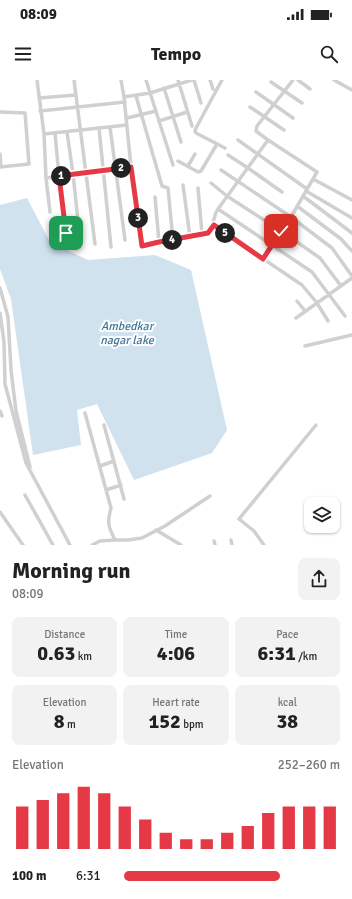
<!DOCTYPE html>
<meta charset="utf-8">
<style>
body{margin:0;font-family:Signika,sans-serif;background:#f2f2f2;color:#222;height:100vh;display:flex;flex-direction:column;font-size:15px;white-space:nowrap}
*{box-sizing:border-box;margin:0}
p{font-size:13px;color:#767676}
.icon{flex:none;width:22px;height:22px;fill:none;stroke:currentColor;stroke-width:2;stroke-linecap:round;stroke-linejoin:round}
.map{position:relative;height:465px;overflow:hidden}
.panel{display:flex;flex-direction:column;background:#fff;flex:1}
.panel>*{flex:none}
.fabs{position:absolute;left:304px;top:417px;display:grid;gap:8px}
.fabs a{display:grid;place-items:center;width:36px;height:36px;border-radius:8px;background:#fff;box-shadow:0 1px 3px #0004;font-size:20px}
.pin{position:absolute;display:grid;place-items:center;width:34px;height:34px;color:#fff;margin:-17px;border-radius:8px;box-shadow:0 2px 6px #0006}
.km{position:absolute;width:20px;height:20px;margin:-10px;border-radius:50%;background:#222;color:#fff;font-size:11px;line-height:20px;text-align:center}
.round{display:grid;place-items:center;flex:none;width:42px;height:42px;border-radius:8px;background:#f2f2f2}
.overview{display:flex;align-items:center;justify-content:space-between;height:68px;padding:0 12px}
h1{font-size:22px;font-weight:700;line-height:30px}
.stats{display:grid;grid-template-columns:repeat(3,1fr);gap:6px;height:68px;padding:4px 12px}
.stats div{display:grid;align-content:center;border-radius:8px;background:#f2f2f2;text-align:center}
.stats b{font-size:20px;font-weight:700}
.stats small{font-size:11px;font-weight:400}
.stats p{font-size:11px}
.chart{height:112px;padding:8px 12px}
.chart p{display:flex;justify-content:space-between}
.chart svg{width:100%;height:72px;margin-top:4px;stroke:#e63946;stroke-width:6}
ul{padding:0 12px;list-style:none;font-size:13px}
li{display:grid;grid-template-columns:64px 48px 1fr;align-items:center;height:30px}
li i{height:10px;border-radius:5px;background:#e63946}
.status{display:flex;justify-content:space-between;align-items:center;height:28px;padding:0 20px;background:#fff;direction:ltr}
.status svg{height:11px;fill:currentColor}
header{display:flex;justify-content:space-between;align-items:center;height:52px;padding:0 12px;background:#fff;font-size:18px;font-weight:700}
.map>svg:first-child{display:block}
.water{fill:#cfe2ee}
.lines{fill:none;stroke-linecap:round;stroke-linejoin:round}
.street{stroke:#d0d0d0;stroke-width:3.5}
.route-casing{stroke:#fff;stroke-width:8}
.route{stroke:#e63946;stroke-width:5}
.labels{text-anchor:middle;stroke-width:4;stroke-linejoin:round;paint-order:stroke}
.water-label{font-size:12px;font-style:italic;fill:#3f7597;stroke:#fff}
</style>
<div class="status"><b>08:09</b><svg viewBox="0 0 49 12"><path d="M0 12V9h3v3zM5 12V6h3v6zM10 12V3h3v9zM15 12V0h3v12zM26 1h20v11H26zM47 4h2v5h-2z"/></svg></div>
<header><svg class="icon" aria-label="menu" viewBox="0 0 24 24"><path d="M4 6h16M4 12h16M4 18h16"/></svg>Tempo<svg class="icon" aria-label="search" viewBox="0 0 24 24"><circle cx="10" cy="10" r="6"/><path d="M15 15l6 6"/></svg></header>
<div class="map">
<svg width="352" height="465" viewBox="0 0 352 465">
<rect width="100%" height="100%" fill="#fff"/>
<!-- water -->
<path class="water" d="M 27,118 L 50,162 L 88,180 L 155,175 L 191,190 L 227,350 L 212,373 L 134,400 L 97,324 L 77,330 L 81,365 L 33,375 L 11,219 L 0,189 L 0,125 Z"/>
<g class="lines">
<!-- street -->
<path class="street" d="M 37,0 L 44,54 L 46,98 L 50,132
M 74,0 L 95,164
M 121,0 L 124,17 L 131,87 L 142,166 L 159,162 L 208,153 C 214,146 212,143 215,136 C 215,133 217,131 218,129 L 268,60 L 256,51 L 257,46 L 293,0
M 146,0 L 173,85
M 178,0 L 192,46
M 194,0 L 201,23
M 210,0 L 213,9
M 222,0 L 196,48 L 195,51 L 196,53 L 225,68
M 298,0 L 310,9
M 334,0 L 352,10
M 271,2 L 302,23
M 164,8 L 181,62
M 256,12 L 293,38
M 136,16 L 162,106 L 168,108 L 173,160
M 124,17 L 150,13 L 192,0
M 39,18 L 76,15
M 250,27 L 284,50
M 40,31 L 125,22
M 0,32 L 25,33 L 29,84 L 0,87
M 127,38 L 156,31
M 159,41 L 187,32
M 110,47 L 125,160
M 99,48 L 111,167
M 67,52 L 73,94 L 80,159
M 55,53 L 59,96 L 66,153
M 44,54 L 127,45
M 238,60 L 307,109
M 0,74 L 1,87
M 228,75 L 248,88 L 282,112
M 178,81 L 198,92 L 201,91 L 217,64
M 188,86 L 195,74
M 221,90 L 291,137 L 332,168 L 352,196
M 46,98 L 131,87
M 313,99 L 352,120
M 211,103 L 227,116 L 281,151 L 320,178 L 341,206
M 183,105 L 190,157
M 198,108 L 202,154
M 306,111 L 352,138
M 303,116 L 352,153
M 155,117 L 159,162
M 297,126 L 341,159 L 352,171
M 218,129 L 312,192 L 345,236
M 213,145 L 302,205 L 317,223 L 328,241
M 263,179 L 291,137 L 317,92 L 268,60
M 0,208 L 8,237 L 11,290 L 16,331 L 30,387
M 297,221 L 305,231
M 0,233 L 4,262 L 5,304 L 26,383 L 70,465
M 296,238 L 352,198
M 305,266 L 352,255
M 0,331 L 2,336
M 85,333 L 111,428 C 107,443 108,446 115,460 L 100,461 L 92,465
M 104,345 L 124,419
M 100,386 L 114,381
M 106,410 L 121,405
M 25,415 L 53,465
M 0,432 L 23,465
M 156,450 L 181,465
M 115,460 L 128,460 L 142,458 L 165,446 L 210,416
M 231,460 L 232,465
M 214,461 L 215,465
M 264,465 L 254,451 L 239,439 L 316,345"/>
</g>
<g class="lines">
<defs>
<path id="route" d="M 66,153 L 59,96 L 131,87 L 142,166 L 159,162 L 208,153 L 214,145 L 263,179 L 281,151"/>
</defs>
<!-- route casing -->
<use href="#route" class="route-casing"/>
<!-- route -->
<use href="#route" class="route"/>
</g>
<g class="labels">
<!-- water labels -->
<g class="water-label">
<text x="127" y="250">Ambedkar<tspan x="127" dy="14">nagar lake</tspan></text>
</g>
</g>
</svg>
<div class="fabs">
<a><svg class="icon" aria-label="layers" viewBox="0 0 24 24"><path d="M12 4l9 5-9 5-9-5zM3 14l9 5 9-5"/></svg></a>
</div>
<div class="pin" style="left:66px;top:153px;background:#1e9e55"><svg class="icon" aria-label="arrive" viewBox="0 0 24 24"><path d="M6 21V4h12l-3 4 3 4H6"/></svg></div>
<div class="pin" style="left:281px;top:151px;background:#d93025"><svg class="icon" aria-label="check" viewBox="0 0 24 24"><path d="M5 12l5 5 9-10"/></svg></div>
<b class="km" style="left:61px;top:96px">1</b>
<b class="km" style="left:121px;top:88px">2</b>
<b class="km" style="left:138px;top:138px">3</b>
<b class="km" style="left:172px;top:160px">4</b>
<b class="km" style="left:225px;top:153px">5</b>
</div>
<section class="panel">
<div class="overview"><div><h1>Morning run</h1><p>08:09</p></div><a class="round"><svg class="icon" aria-label="share" viewBox="0 0 24 24"><path d="M12 15V3M7 8l5-5 5 5M5 13v7h14v-7"/></svg></a></div>
<div class="stats">
<div><p>Distance</p><b>0.63<small> km</small></b></div>
<div><p>Time</p><b>4:06</b></div>
<div><p>Pace</p><b>6:31<small> /km</small></b></div>
</div>
<div class="stats">
<div><p>Elevation</p><b>8<small> m</small></b></div>
<div><p>Heart rate</p><b>152<small> bpm</small></b></div>
<div><p>kcal</p><b>38</b></div>
</div>
<div class="chart"><p><span>Elevation</span>252–260 m</p>
<svg viewBox="0 0 160 44" preserveAspectRatio="none"><path d="M5 44V18M15 44V14M25 44V10M35 44V6M45 44V10M55 44V18M65 44V26M75 44V34M85 44V38M95 44V38M105 44V34M115 44V30M125 44V22M135 44V18M145 44V18M155 44V18"/></svg>
</div>
<ul>
<li><b>100 m</b>6:31<i style="width:72%"></i></li>
</ul>
</section>
